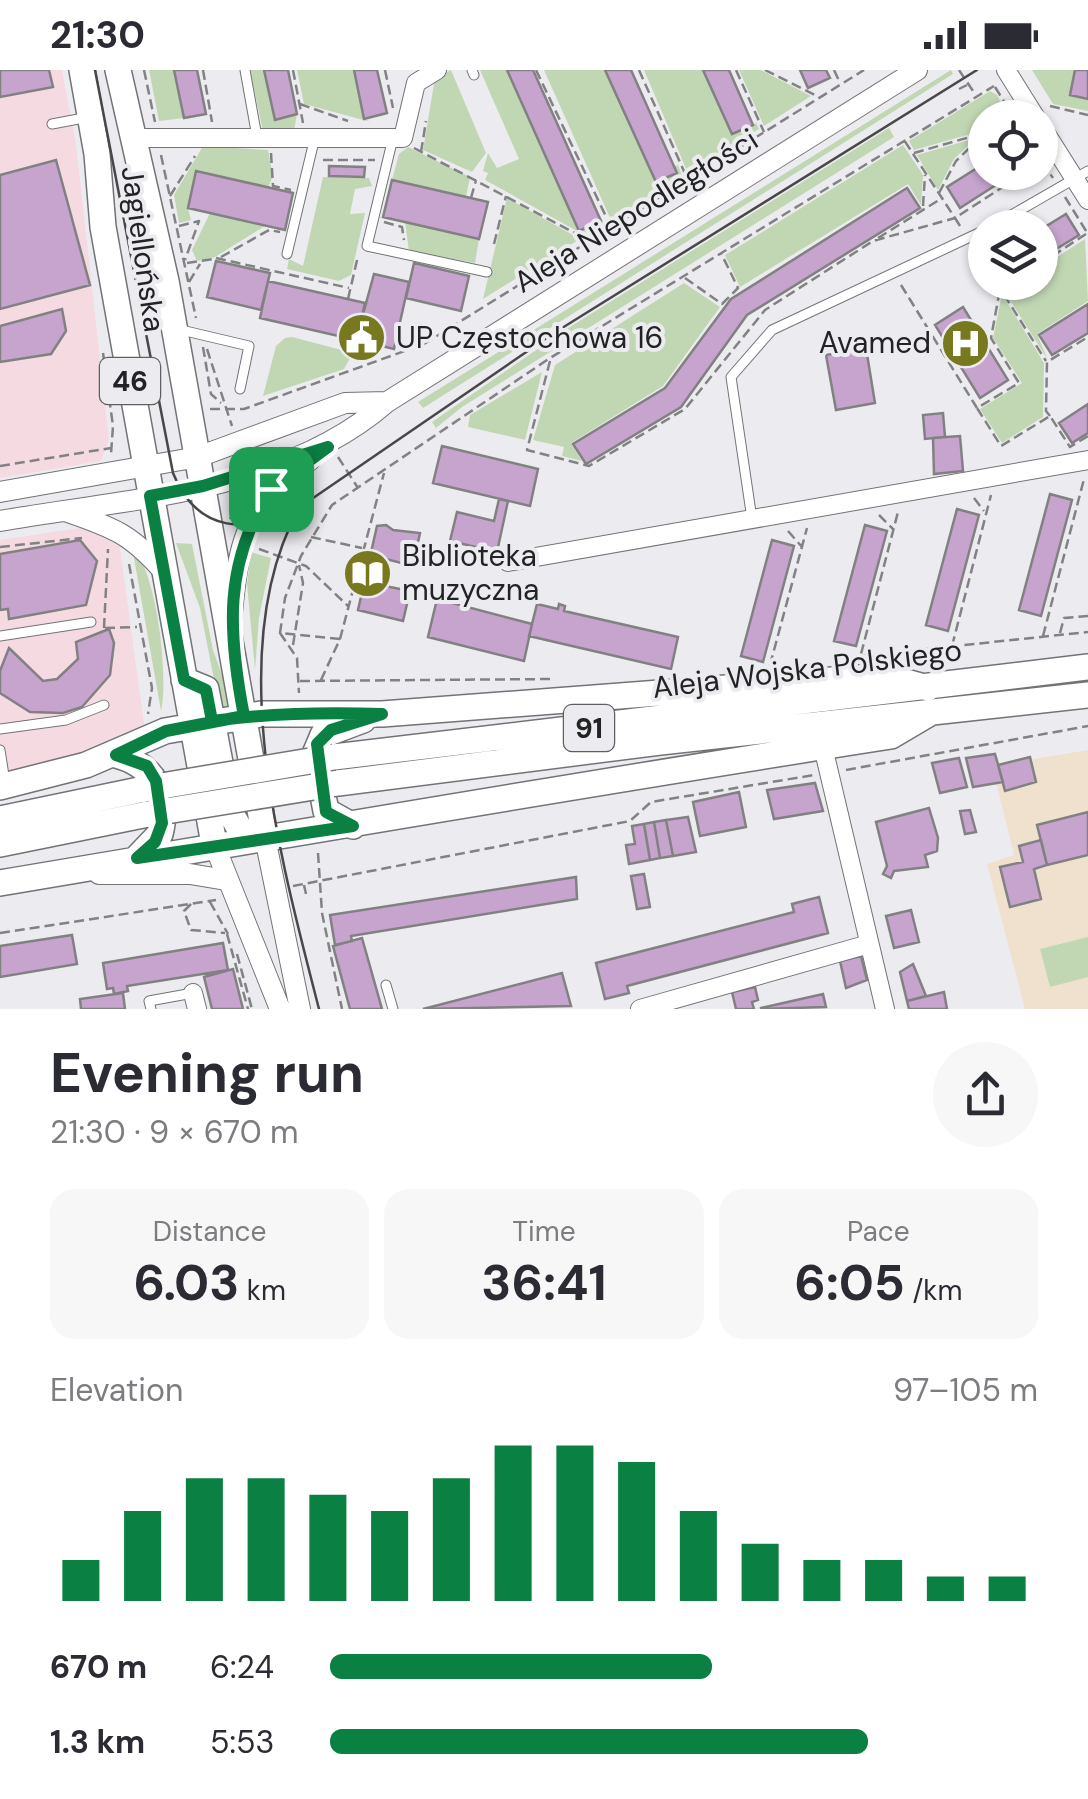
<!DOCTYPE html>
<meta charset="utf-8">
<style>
body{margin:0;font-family:"DM Sans",sans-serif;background:#f7f7f7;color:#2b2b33;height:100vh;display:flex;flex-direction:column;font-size:38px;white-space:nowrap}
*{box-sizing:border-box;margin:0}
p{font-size:32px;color:#7c7c81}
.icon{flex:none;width:55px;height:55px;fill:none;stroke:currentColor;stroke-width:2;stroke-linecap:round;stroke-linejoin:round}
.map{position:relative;height:939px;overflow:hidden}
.drawer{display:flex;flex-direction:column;background:#fff;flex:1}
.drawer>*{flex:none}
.fabs{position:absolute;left:968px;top:30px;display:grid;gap:20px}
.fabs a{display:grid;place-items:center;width:90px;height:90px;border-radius:50%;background:#fff;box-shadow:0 2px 8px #0004;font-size:50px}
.pin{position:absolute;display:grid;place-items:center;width:85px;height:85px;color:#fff;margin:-42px;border-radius:20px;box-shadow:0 5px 15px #0006}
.round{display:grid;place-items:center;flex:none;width:105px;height:105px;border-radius:52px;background:#f7f7f7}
.overview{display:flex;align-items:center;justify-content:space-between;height:170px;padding:0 50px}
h1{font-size:55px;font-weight:700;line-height:75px}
.figures{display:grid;grid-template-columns:repeat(3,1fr);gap:15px;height:170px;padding:10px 50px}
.figures div{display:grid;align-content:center;border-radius:25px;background:#f7f7f7;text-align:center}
.figures b{font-size:50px;font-weight:700}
.figures small{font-size:28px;font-weight:400}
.figures p{font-size:28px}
.chart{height:280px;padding:20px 50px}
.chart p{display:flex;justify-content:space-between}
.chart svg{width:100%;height:180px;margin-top:10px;stroke:#0b8043;stroke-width:6}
ul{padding:0 50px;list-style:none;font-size:32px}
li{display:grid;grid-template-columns:160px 120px 1fr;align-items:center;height:75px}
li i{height:25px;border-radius:12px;background:#0b8043}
.status{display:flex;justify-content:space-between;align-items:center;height:70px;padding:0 50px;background:#fff;direction:ltr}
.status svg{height:28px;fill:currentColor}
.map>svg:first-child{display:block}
.commercial{fill:#f5dbe1}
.education{fill:#efe1cd}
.green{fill:#c1d7b3}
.building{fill:#c7a4ce;stroke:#828083;stroke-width:2.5}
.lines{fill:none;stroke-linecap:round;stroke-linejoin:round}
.service-casing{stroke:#727376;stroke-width:11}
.minor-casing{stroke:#727376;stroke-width:20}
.tertiary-casing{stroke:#727376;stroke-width:22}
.primary-casing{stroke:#727376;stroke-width:28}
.path{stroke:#828285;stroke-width:2.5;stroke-dasharray:10 5;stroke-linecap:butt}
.service{stroke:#fff;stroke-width:9}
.minor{stroke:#fff;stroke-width:18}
.tertiary{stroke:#fff;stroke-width:20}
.primary{stroke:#fff;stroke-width:25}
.tram{stroke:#48484a;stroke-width:2.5}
.primary-bridge-casing{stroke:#727376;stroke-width:28;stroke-linecap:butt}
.primary-bridge{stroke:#fff;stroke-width:25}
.route-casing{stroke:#fff;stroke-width:20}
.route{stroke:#0b8043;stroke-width:12}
.labels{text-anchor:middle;stroke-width:8;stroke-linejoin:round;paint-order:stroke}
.shield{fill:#ececf0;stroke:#5f5f61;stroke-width:2.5}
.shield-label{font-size:28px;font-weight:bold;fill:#222324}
.street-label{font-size:30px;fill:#222324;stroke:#ececf0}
.poi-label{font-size:30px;fill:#222324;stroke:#ececf0;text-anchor:start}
</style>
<div class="status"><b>21:30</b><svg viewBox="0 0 49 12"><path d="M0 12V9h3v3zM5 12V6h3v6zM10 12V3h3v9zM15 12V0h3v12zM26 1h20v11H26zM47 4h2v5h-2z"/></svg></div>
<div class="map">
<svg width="1088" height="939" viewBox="0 0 1088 939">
<rect width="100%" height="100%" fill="#ececf0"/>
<!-- commercial -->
<path class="commercial" d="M 0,0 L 62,0 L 76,74 L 109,369 L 101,391 L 0,408 Z
M 86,457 L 119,470 L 145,661 L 91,686 L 0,706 L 0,470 Z"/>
<!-- education -->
<path class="education" d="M 1088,680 L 1088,939 L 1025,939 L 987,794 L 1014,785 L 992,696 Z"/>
<!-- green -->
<path class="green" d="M 149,0 L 174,0 L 184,48 L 159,51 Z
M 250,0 L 264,0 L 275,50 L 297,44 L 294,61 L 263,61 Z
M 297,0 L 354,0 L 364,49 L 371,52 L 304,34 Z
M 451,0 L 486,83 L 472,102 L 423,80 L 435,8 Z
M 480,0 L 507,0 L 579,161 L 600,152 L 600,147 L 604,154 L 586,166 L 485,110 L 488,103 L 483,101 L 488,83 L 497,98 L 519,89 Z
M 544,0 L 605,0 L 655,112 L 676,103 L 674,96 L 678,95 L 682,106 L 611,150 Z
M 644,0 L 703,0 L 732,64 L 756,53 L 759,59 L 687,101 Z
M 739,0 L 761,0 L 811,26 L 764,56 Z
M 951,0 L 953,4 L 423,338 L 418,332 Z
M 1032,0 L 1075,0 L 1070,24 L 1088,29 L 1088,41 L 1053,34 Z
M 990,21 L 997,25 L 1008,47 L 985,48 L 985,60 L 914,80 L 909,71 Z
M 889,58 L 894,67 L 462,337 L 436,358 L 432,352 L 565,260 Z
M 976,68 L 954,89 L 938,120 L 917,85 Z
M 903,75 L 923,105 L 921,135 L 908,114 L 740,217 L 725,185 Z
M 203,76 L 268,80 L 273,106 L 268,118 L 197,101 L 188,138 L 191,150 L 179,153 L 174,125 Z
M 408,77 L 470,107 L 466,127 L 392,110 L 399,84 Z
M 323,107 L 369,108 L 372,116 L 355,119 L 350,144 L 365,143 L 351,205 L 339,211 L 287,199 L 289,189 L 303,196 Z
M 507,128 L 580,169 L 483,229 Z
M 210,143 L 265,156 L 215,187 L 197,191 L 192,180 Z
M 405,152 L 479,169 L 475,193 L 409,181 Z
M 1085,169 L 1088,231 L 1037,264 L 1048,290 L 1004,221 L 1017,213 L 1040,212 L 1040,198 Z
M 684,213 L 720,237 L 663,316 L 571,373 L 582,391 L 562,386 L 564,377 L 533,370 L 555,295 Z
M 1002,224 L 1044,293 L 1043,347 L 1002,373 L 980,339 L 1022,313 L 993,268 Z
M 285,268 L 292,267 L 353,283 L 344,299 L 263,326 L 276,276 Z
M 542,302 L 525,370 L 468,357 L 470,345 Z
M 176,473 L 192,474 L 213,580 L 231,630 L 229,638 L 220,640 L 200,538 Z
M 132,477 C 157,501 169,607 161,641 Z
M 251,482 L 271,488 L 259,548 L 255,600 L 247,514 Z
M 1088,867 L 1088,907 L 1050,917 L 1040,879 Z"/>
<!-- building -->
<path class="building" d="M 0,0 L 49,0 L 53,17 L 0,27 Z
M 174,0 L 197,0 L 206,44 L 184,48 Z
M 264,0 L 288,0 L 297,44 L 275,50 Z
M 354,0 L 377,0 L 387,43 L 364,49 Z
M 507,0 L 533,0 L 601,151 L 579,161 Z
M 605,0 L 631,0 L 677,103 L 656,112 Z
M 703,0 L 729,0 L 753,55 L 732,64 Z
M 800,0 L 826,0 L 830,8 L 808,18 Z
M 1075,0 L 1088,0 L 1088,29 L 1070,25 Z
M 56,90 L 90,215 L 0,239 L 0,105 Z
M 985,93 L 985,102 L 1016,102 L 960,138 L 947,117 Z
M 329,96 L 365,97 L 364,107 L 329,106 Z
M 196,101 L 293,123 L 285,160 L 188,138 Z
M 392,110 L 488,132 L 479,169 L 383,147 Z
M 907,118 L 920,138 L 747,245 L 681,337 L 586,394 L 573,374 L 665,318 L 731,229 Z
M 1066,144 L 1079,165 L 1040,189 L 1040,160 Z
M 216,191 L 270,203 L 261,240 L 207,227 Z
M 414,193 L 469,206 L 461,241 L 406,228 Z
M 374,204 L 409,212 L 394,279 L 356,270 Z
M 268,211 L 365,233 L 356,270 L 260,248 Z
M 1088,234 L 1088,263 L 1052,285 L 1039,265 Z
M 963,237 L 1008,310 L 980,328 L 935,255 Z
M 62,239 L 66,261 L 51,284 L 0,292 L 0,256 Z
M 866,278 L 875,333 L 836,340 L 826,285 Z
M 1088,334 L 1088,363 L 1072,373 L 1059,353 Z
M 943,343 L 945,367 L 925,369 L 923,345 Z
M 960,366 L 963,401 L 934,404 L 933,368 Z
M 442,376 L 538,399 L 530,436 L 433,413 Z
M 1050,424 L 1072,430 L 1041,546 L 1019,540 Z
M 499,429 L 508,431 L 497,482 L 450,471 L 457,442 L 494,451 Z
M 957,439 L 979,445 L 948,561 L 926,555 Z
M 386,455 L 393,460 L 420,463 L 413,496 L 386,489 L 380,515 L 410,521 L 403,551 L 358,540 L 377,456 Z
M 865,455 L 887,461 L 856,576 L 834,571 Z
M 80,470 L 97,491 L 86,535 L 9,549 L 8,539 L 0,540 L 0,484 Z
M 772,470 L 794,476 L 763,592 L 741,586 Z
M 437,529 L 532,554 L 524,591 L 428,567 Z
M 537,534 L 558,539 L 559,534 L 565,536 L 564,541 L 678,567 L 671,599 L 529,566 Z
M 109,559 L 114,573 L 110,605 L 82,637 L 63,643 L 30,642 L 0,623 L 0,601 L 9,578 L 43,611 L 57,609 L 78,589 L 76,572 Z
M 995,684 L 1003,712 L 973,717 L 966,688 Z
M 1030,687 L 1036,712 L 1005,721 L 998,695 Z
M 959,688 L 967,717 L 940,723 L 932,693 Z
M 815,713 L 823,741 L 774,749 L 767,720 Z
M 739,722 L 746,757 L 700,766 L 693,732 Z
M 929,738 L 938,768 L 937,781 L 925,785 L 928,797 L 894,801 L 891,808 L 883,804 L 887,796 L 876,752 Z
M 970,740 L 976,762 L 965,764 L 960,741 Z
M 1088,742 L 1088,785 L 1047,795 L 1037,755 Z
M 688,747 L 696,782 L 673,786 L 666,750 Z
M 666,750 L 673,786 L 660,788 L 654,752 Z
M 654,752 L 660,788 L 650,790 L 644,754 Z
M 644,754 L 650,790 L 629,794 L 626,775 L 635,774 L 632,756 Z
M 1041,770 L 1047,795 L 1034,799 L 1041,829 L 1010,837 L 1000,797 L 1023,792 L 1019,776 Z
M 644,804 L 650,837 L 637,839 L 631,806 Z
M 576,807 L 577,829 L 351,866 L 352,871 L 335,875 L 330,845 Z
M 819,827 L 828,863 L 627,916 L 629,923 L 605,929 L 596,893 L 794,842 L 792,834 Z
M 911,840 L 919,872 L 894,878 L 886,846 Z
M 72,865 L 77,894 L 0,907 L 0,876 Z
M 362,868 L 382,939 L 350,939 L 333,876 Z
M 223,873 L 228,900 L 127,916 L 128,921 L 114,924 L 113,918 L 107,919 L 103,893 Z
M 861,886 L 867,910 L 846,918 L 840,891 Z
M 913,894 L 926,926 L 907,931 L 900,902 Z
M 233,899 L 243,939 L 212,939 L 204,907 Z
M 562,903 L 571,936 L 423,939 Z
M 755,917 L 758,930 L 752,932 L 754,939 L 736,939 L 732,922 Z
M 944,922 L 947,939 L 909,939 L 907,931 Z
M 123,923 L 125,939 L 81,939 L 80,929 Z
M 823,924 L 826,937 L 761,939 L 761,938 Z"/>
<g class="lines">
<defs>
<path id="service" d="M 245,0 L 257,67
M 472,0 L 474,5
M 52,54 L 89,47
M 393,68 L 367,176 L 487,202
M 989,158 L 1088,101
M 287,184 L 315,67
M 177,259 L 249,276 L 240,319
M 752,449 L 731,307 L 772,260 L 985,160
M 0,566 L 91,552
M 0,659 L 66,650 L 104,635
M 0,680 L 5,712
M 386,915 L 393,939
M 151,939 L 149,931 L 193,923"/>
<path id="minor" d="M 1006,0 L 1036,48
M 1040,54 L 1088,130
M 131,68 L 403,68 L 416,13 L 437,0
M 508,492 L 1088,390
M 823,677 L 885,939
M 193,923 L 197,939
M 640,939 L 869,874"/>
<path id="tertiary" d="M 0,422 L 198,387 L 345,333 L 387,332
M 68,442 C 115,458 132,465 165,503
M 0,451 C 130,428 283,423 387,332 L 917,0
M 231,553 C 239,470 242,442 310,390
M 265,768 L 300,939
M 214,774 L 280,939
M 99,804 L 190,804 L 226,810"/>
<path id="primary" d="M 82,0 L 97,84 L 103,157 L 214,774
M 118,0 L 166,211 L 265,768
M 184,610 L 206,619 L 229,740 L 246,770
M 116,685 C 154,695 170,724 160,764 L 137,788
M 334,687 L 1088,597
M 338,713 L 660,672 L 1088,625
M 0,717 L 86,695 L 165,661 L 261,644 L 382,644 L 884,606 L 928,618
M 0,749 L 144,719
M 353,756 L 326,741 L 315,684 L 323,665 L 363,650
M 0,774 L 148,744
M 0,813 C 297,763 594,712 891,666 L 930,643"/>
</defs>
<!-- service casing -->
<use href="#service" class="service-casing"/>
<!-- minor casing -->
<use href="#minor" class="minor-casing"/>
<!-- tertiary casing -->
<use href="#tertiary" class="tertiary-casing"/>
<!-- primary casing -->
<use href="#primary" class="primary-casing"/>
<!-- path -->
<path class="path" d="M 144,0 L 155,52
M 203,0 L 212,52
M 293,0 L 303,53
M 385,0 L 393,38
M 536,0 L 611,157
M 639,0 L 687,108
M 736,0 L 764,62
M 765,0 L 817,26
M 834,0 L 840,13
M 959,0 L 975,24
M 995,17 L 1012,44
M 959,19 L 967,15
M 300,34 L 348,51
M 1050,36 L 1088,45
M 414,78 L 588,170
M 421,82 L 426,51
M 271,83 L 273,116 L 291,120
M 914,83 L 984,63
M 161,85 L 196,248
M 323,90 L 375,90
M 1042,92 L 1053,108
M 939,123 L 956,91 L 985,63
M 170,126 L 195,86
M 1065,127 L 1088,164
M 471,128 L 476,110
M 923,136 L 925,105
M 384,152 L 402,157 L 404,170
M 179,156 L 199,151 L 185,190
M 960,156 L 955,148 L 1026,102
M 878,168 L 939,130
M 494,174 L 506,126
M 975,180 L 985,195
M 221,187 L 269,160 L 280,162
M 216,188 L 349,218
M 187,193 L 213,189
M 1040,194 L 1086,164
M 685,208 L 722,234 L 738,218 L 721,183
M 189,212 L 200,194
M 996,212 L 1046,291
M 1011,212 L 1000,219 L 991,268 L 1019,313 L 977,338 L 1001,376 L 1050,346 L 1070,377 L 1088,366
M 901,215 L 977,338
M 348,229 L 358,186
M 203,277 L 211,324 L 221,333
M 207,279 L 232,356
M 103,283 L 113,356 L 111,384
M 550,291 L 527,380 L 589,396 L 685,339 L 765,240 L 873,171 L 955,148 L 904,70
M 210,339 L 244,339 L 424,274 L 864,0
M 1050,346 L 1046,341 L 1047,292 L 1088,267
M 338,387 L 358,418
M 0,396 L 111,378
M 974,428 L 984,441
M 879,445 L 894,460
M 230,449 L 243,425
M 788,461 L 802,477
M 311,467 L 362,478
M 0,477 L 82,468
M 259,479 L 306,496 L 348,536
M 129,494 L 152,618 L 148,644
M 104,558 L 108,479
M 105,558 L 137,557
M 280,563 L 297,588 L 299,623
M 1060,563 L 1064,548 L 1088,546
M 1043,566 L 1084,409
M 340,569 L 280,563 L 285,528 L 301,486 L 332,435 L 550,288 L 994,16
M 293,575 L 303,513 L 299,495
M 952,576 L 991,425
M 861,584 L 898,442
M 860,586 L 1088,562
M 770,595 L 807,458
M 321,610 L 340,569 L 384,403
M 300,611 L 553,609
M 846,700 L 1088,656
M 318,783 L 322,843 L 342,939
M 304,815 L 306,824
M 293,816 L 630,751 L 651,732 L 814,705
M 210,832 L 228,864
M 191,834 L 184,841 L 191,860 L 225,863
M 0,863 L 216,830
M 227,864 L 248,939
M 237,884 L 252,939"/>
<!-- service -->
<use href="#service" class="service"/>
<!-- minor -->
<use href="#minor" class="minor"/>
<!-- tertiary -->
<use href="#tertiary" class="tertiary"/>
<!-- primary -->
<use href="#primary" class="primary"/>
<!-- tram -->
<path class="tram" d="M 95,0 L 173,403 C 197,464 250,465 300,437 L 554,263 L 977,0
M 301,435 C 220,575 281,791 319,939"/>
<defs>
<path id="primary-bridge" d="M 144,719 L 334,687
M 148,744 L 338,713"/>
</defs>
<!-- primary-bridge casing -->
<use href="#primary-bridge" class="primary-bridge-casing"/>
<!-- primary-bridge -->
<use href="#primary-bridge" class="primary-bridge"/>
</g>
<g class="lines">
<defs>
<path id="route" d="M 271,419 C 223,494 228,563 244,646 L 166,661 L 116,685 L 147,696 L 156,711 L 162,753 L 155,772 L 137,788 L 353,756 L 326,742 L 317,674 L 331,660 L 382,644 C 325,642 270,643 212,651 L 206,620 L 184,610 L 150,426 L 203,416 L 328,377 L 271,419"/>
</defs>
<!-- route casing -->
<use href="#route" class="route-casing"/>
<!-- route -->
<use href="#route" class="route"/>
</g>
<!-- icons -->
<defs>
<symbol id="civic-disc" viewBox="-11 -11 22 22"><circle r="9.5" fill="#78781e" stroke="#ececf0"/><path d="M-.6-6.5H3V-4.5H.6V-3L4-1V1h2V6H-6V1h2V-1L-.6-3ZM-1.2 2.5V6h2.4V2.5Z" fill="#fff"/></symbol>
<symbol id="hospital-disc" viewBox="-11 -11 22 22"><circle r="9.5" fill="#78781e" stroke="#ececf0"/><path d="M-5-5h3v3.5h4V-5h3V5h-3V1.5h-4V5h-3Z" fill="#fff"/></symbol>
<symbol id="library-disc" viewBox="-11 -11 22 22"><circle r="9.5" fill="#78781e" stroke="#ececf0"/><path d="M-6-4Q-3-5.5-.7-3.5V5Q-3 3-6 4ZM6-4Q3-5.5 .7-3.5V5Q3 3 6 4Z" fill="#fff"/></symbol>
</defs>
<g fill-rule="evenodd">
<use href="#civic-disc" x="334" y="240" width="55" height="55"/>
<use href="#hospital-disc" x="938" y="246" width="55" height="55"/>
<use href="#library-disc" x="340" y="476" width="55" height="55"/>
</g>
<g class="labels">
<!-- shield labels -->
<g class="shield">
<rect x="100" y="288" width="60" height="46" rx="8"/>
<rect x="564" y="635" width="50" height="46" rx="8"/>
</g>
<g class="shield-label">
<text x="130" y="321">46</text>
<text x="589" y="668">91</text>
</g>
<!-- street labels -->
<g class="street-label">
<text transform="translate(636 141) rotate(-32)" y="10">Aleja Niepodległości</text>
<text transform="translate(143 179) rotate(82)" y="10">Jagiellońska</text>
<text transform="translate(807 599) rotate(-7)" y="10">Aleja Wojska Polskiego</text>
</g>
<!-- poi labels -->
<g class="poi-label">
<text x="396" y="278">UP Częstochowa 16</text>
<text x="931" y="283" text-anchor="end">Avamed</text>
<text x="402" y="496">Biblioteka<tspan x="402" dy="34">muzyczna</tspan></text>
</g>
</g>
</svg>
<div class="fabs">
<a><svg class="icon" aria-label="locate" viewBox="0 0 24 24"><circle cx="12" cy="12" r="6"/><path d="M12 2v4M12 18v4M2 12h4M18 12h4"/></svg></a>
<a><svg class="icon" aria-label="layers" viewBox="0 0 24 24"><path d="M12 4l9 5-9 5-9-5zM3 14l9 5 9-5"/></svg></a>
</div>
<div class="pin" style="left:271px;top:419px;background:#1e9e55"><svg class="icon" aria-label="arrive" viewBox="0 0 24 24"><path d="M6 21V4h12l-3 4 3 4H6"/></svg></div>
</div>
<section class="drawer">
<div class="overview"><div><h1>Evening run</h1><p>21:30 · 9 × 670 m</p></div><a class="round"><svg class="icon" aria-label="share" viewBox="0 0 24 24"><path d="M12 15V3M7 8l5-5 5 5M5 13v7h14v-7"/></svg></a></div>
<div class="figures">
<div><p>Distance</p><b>6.03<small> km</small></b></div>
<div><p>Time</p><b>36:41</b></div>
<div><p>Pace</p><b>6:05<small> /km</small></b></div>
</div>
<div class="chart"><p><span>Elevation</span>97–105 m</p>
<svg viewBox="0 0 160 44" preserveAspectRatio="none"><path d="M5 44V34M15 44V22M25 44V14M35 44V14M45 44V18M55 44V22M65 44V14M75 44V6M85 44V6M95 44V10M105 44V22M115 44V30M125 44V34M135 44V34M145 44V38M155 44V38"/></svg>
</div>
<ul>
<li><b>670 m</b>6:24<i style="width:54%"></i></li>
<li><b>1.3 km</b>5:53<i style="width:76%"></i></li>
</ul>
</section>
